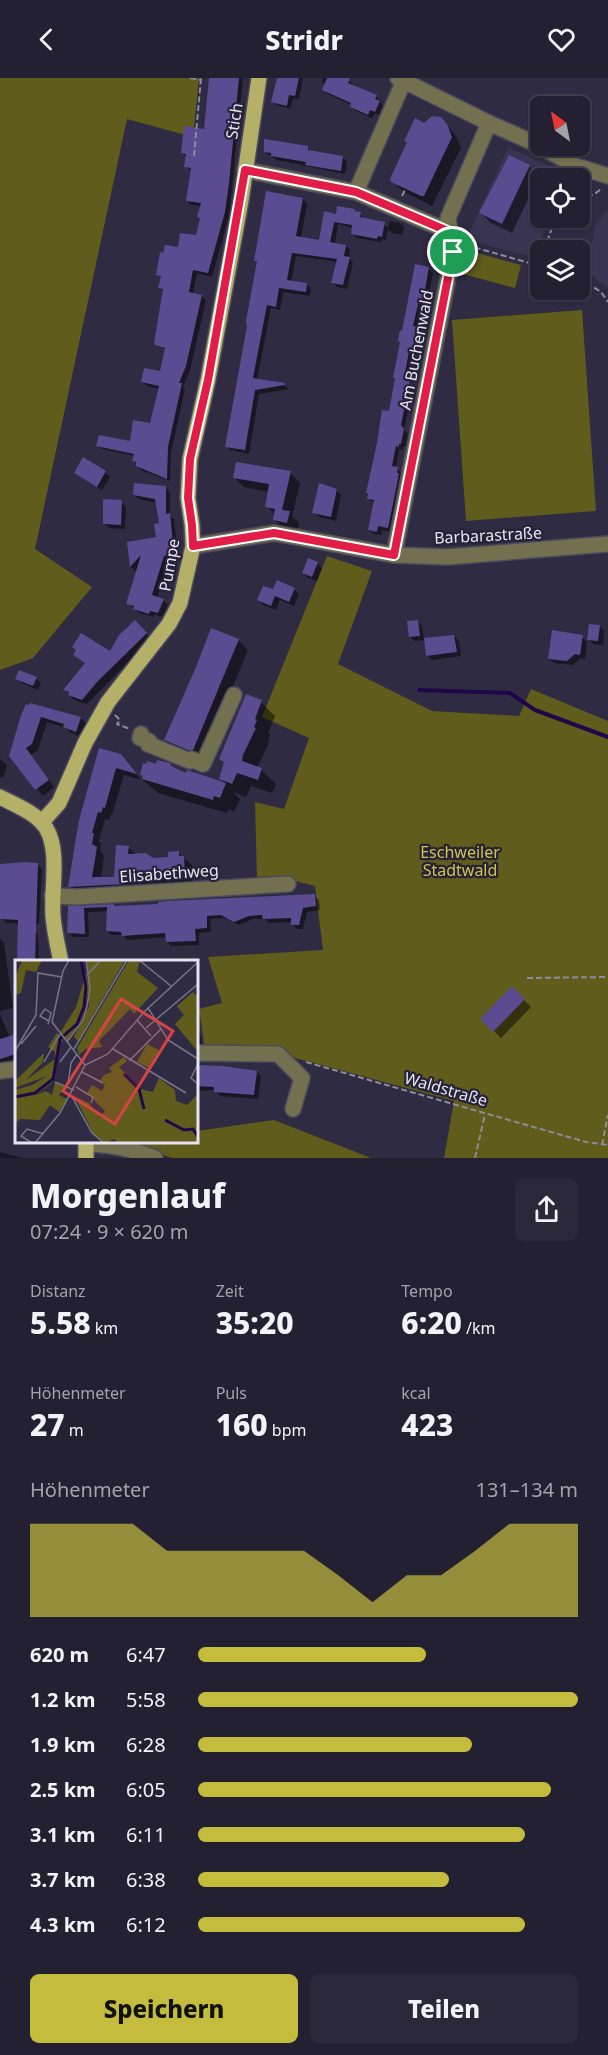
<!DOCTYPE html>
<html lang="de">
<meta charset="utf-8">
<style>
body{margin:0;font-family:"Noto Sans",sans-serif;background:#2b283a;color:#f1f3f6;height:100vh;display:flex;flex-direction:column;font-size:22px;white-space:nowrap}
*{box-sizing:border-box;margin:0}
p{font-size:20px;color:#a3a3ac}
.icon{flex:none;width:33px;height:33px;fill:none;stroke:currentColor;stroke-width:2;stroke-linecap:round;stroke-linejoin:round}
.map{position:relative;height:1080px;overflow:hidden}
.drawer{display:flex;flex-direction:column;background:#232032;flex:1}
.drawer>*{flex:none}
.needle{width:39px;rotate:328deg}
.controls{position:absolute;left:530px;top:18px;display:grid;gap:12px}
.controls a{display:grid;place-items:center;width:60px;height:60px;border-radius:9px;background:#232032;box-shadow:0 2px 4px #0004,0 0 0 2px #403e4d;font-size:30px}
.pin{position:absolute;display:grid;place-items:center;width:51px;height:51px;color:#fff;margin:-26px;border:3px solid #fff;border-radius:50%;box-shadow:0 2px 6px #0007}
.round{display:grid;place-items:center;flex:none;width:63px;height:63px;border-radius:9px;background:#2b283a}
.headline{display:flex;align-items:center;justify-content:space-between;height:102px;padding:0 30px}
h1{font-size:33px;font-weight:800;line-height:45px}
.figures{display:grid;grid-template-columns:repeat(3,1fr);gap:9px;height:102px;padding:6px 30px}
.figures div{display:grid;align-content:center}
.figures b{font-size:30px;font-weight:800}
.figures small{font-size:16px;font-weight:400}
.figures p{font-size:16px}
.chart{height:168px;padding:12px 30px}
.chart p{display:flex;justify-content:space-between}
.chart svg{width:100%;height:108px;margin-top:6px;fill:#c4bc3d;opacity:.7}
.primary-button{display:flex;gap:12px;margin-top:auto;padding:12px 30px}
.primary-button a{flex:1;height:69px;border-radius:9px;background:#c4bc3d;color:#111;font-size:24px;font-weight:800;line-height:69px;text-align:center}
.primary-button a+a{background:#2b283a;color:#f1f3f6}
ul{padding:0 30px;list-style:none;font-size:20px}
li{display:grid;grid-template-columns:96px 72px 1fr;align-items:center;height:45px}
li i{height:15px;border-radius:8px;background:#c4bc3d}
header{display:flex;justify-content:space-between;align-items:center;height:78px;padding:0 30px;background:#232032;font-size:27px;font-weight:800}
.map>svg:first-child{display:block}
.built{fill:#393451}
.green{fill:#605c1b}
.shadow{fill:#0007}
.lines{fill:none;stroke-linecap:round;stroke-linejoin:round}
.stream{stroke:#200749;stroke-width:4}
.building{fill:#5b4c92}
.minor-casing{stroke:#4c495e;stroke-width:18}
.major-casing{stroke:#4c495e;stroke-width:18}
.path{stroke:#8e8b9d;stroke-width:2;stroke-dasharray:6 3;stroke-linecap:butt}
.minor{stroke:#72704e;stroke-width:15}
.major{stroke:#b4b067;stroke-width:15}
.route-casing{stroke:#fff;stroke-width:12}
.route{stroke:#e11d48;stroke-width:8}
.labels{text-anchor:middle;stroke-width:4.5;stroke-linejoin:round;paint-order:stroke}
.street-label{font-size:16px;fill:#e6e4f3;stroke:#262237}
.park-label{font-size:16px;fill:#cdc54c;stroke:#262237}
.inset-river{fill:none;stroke:#200749;stroke-width:3}
.inset-road{fill:none;stroke:#787589;stroke-width:1.5}
.view{fill:#d84446;fill-opacity:0.15;stroke:#d84446;stroke-width:3}
.inset-edge{fill:none;stroke:#e6e4f3;stroke-width:3}
</style>
<header><svg class="icon" aria-label="back" viewBox="0 0 24 24"><path d="M15 5l-7 7 7 7"/></svg>Stridr<svg class="icon" aria-label="heart" viewBox="0 0 24 24"><path d="M12 20l-8-8c-3-5 5-10 8-4 3-6 11-1 8 4z"/></svg></header>
<div class="map">
<svg width="608" height="1080" viewBox="0 0 608 1080">
<rect width="100%" height="100%" fill="#2f2b42"/>
<!-- built -->
<path class="built" d="M 508,69 L 574,100 L 540,100 L 540,140 L 553,140 L 547,147 L 533,179 L 466,162 Z
M 608,131 L 608,210 L 586,193 L 595,148 Z"/>
<!-- green -->
<path class="green" d="M 0,0 L 199,0 L 193,59 L 127,41 L 35,471 L 92,509 L 33,580 L 0,592 Z
M 466,172 L 521,187 L 515,210 L 459,195 Z
M 582,232 L 596,433 L 466,443 L 452,242 Z
M 327,478 L 372,493 L 338,586 L 432,633 L 519,638 L 531,611 L 608,643 L 608,1080 L 444,1080 L 454,1023 L 277,975 L 205,971 L 199,931 L 222,925 L 208,879 L 323,872 L 315,808 L 283,800 L 257,802 L 255,724 L 284,731 L 309,660 L 262,639 Z
M 274,1042 L 371,1080 L 172,1080 L 124,1064 L 196,1064 L 197,1053 Z"/>
<!-- shadow -->
<path class="shadow" d="M 210,0 L 243,0 L 229,138 L 212,199 L 197,195 L 193,216 L 201,218 L 206,222 L 190,292 L 183,309 L 185,311 L 171,374 L 170,403 L 141,392 L 134,383 L 135,378 L 102,371 L 98,367 L 131,365 L 151,346 L 160,311 L 147,308 L 143,304 L 161,295 L 166,272 L 157,267 L 164,214 L 160,210 L 162,200 L 158,196 L 179,171 L 197,159 L 201,141 L 201,128 L 191,127 L 187,123 L 192,93 L 186,88 L 187,79 L 182,74 L 205,52 Z
M 278,0 L 303,0 L 299,21 L 293,20 L 290,31 L 277,27 L 273,23 Z
M 323,0 L 344,0 L 353,6 L 352,8 L 376,18 L 383,28 L 379,37 L 375,35 L 372,40 L 356,33 L 351,29 L 352,27 L 328,16 L 324,12 L 326,7 L 322,3 Z
M 441,41 L 456,58 L 461,70 L 432,128 L 403,113 L 392,103 L 425,47 Z
M 308,70 L 312,74 L 342,79 L 347,83 L 345,96 L 277,82 L 265,74 Z
M 529,88 L 539,98 L 512,155 L 491,145 L 481,135 Z
M 303,121 L 307,126 L 301,160 L 320,164 L 337,137 L 355,132 L 360,136 L 364,142 L 384,146 L 388,150 L 390,143 L 400,145 L 404,149 L 402,157 L 392,155 L 388,151 L 386,162 L 382,161 L 381,164 L 357,160 L 353,155 L 353,150 L 338,146 L 335,166 L 346,168 L 350,172 L 349,180 L 353,185 L 347,211 L 337,209 L 333,205 L 338,184 L 296,178 L 291,204 L 306,206 L 311,211 L 310,218 L 283,214 L 280,232 L 271,230 L 257,302 L 284,307 L 289,311 L 259,316 L 249,376 L 231,372 L 227,368 L 258,185 L 255,182 Z
M 428,190 L 433,195 L 427,226 L 423,225 L 417,250 L 421,254 L 417,277 L 413,276 L 408,304 L 413,308 L 404,352 L 408,356 L 405,369 L 403,369 L 403,372 L 399,371 L 396,390 L 401,395 L 401,399 L 403,401 L 392,454 L 382,452 L 381,457 L 374,456 L 369,452 L 375,425 L 368,421 L 390,335 L 403,254 Z
M 105,394 L 110,399 L 102,412 L 75,395 Z
M 290,395 L 300,405 L 292,438 L 299,445 L 297,454 L 285,452 L 275,442 L 275,437 L 267,428 L 269,414 L 244,409 L 234,399 Z
M 166,410 L 170,415 L 170,438 L 174,441 L 178,481 L 169,482 L 157,520 L 163,522 L 168,527 L 162,539 L 155,536 L 154,539 L 139,535 L 128,525 L 139,488 L 135,493 L 131,489 L 129,465 L 158,460 L 160,446 L 157,425 L 139,421 L 134,417 Z
M 336,412 L 341,417 L 336,443 L 319,439 L 314,434 Z
M 121,424 L 126,429 L 125,451 L 109,450 L 104,446 Z
M 317,485 L 322,490 L 317,503 L 308,500 L 303,495 Z
M 294,511 L 299,516 L 294,528 L 280,522 L 276,532 L 263,527 L 259,522 L 273,513 Z
M 135,544 L 151,561 L 87,626 L 74,622 L 65,612 L 86,586 L 75,577 L 110,575 Z
M 418,544 L 422,548 L 424,562 L 454,558 L 459,563 L 461,578 L 432,582 L 427,577 L 425,562 L 415,563 L 410,559 Z
M 600,549 L 604,553 L 603,567 L 593,566 L 588,561 Z
M 582,559 L 587,564 L 585,581 L 581,580 L 573,587 L 554,585 L 549,581 Z
M 238,562 L 248,572 L 203,681 L 176,672 L 166,662 Z
M 36,600 L 41,605 L 38,612 L 22,605 L 17,601 Z
M 261,624 L 275,638 L 268,655 L 270,657 L 268,664 L 269,665 L 257,690 L 261,692 L 276,706 L 272,715 L 251,708 L 246,719 L 233,714 L 240,721 L 234,734 L 229,731 L 227,735 L 158,715 L 143,702 L 144,699 L 174,691 L 187,697 L 190,694 L 227,707 L 221,701 L 225,686 L 221,681 Z
M 31,627 L 81,640 L 87,647 L 82,659 L 71,655 L 66,650 L 47,644 L 38,672 L 31,677 L 54,709 L 43,718 L 10,677 Z
M 100,672 L 128,686 L 141,702 L 124,697 L 112,737 L 111,736 L 109,742 L 105,741 L 99,763 L 101,765 L 100,773 L 104,778 L 101,800 L 115,800 L 128,769 L 136,777 L 152,782 L 170,781 L 178,775 L 192,787 L 193,804 L 77,816 L 70,808 Z
M 0,681 L 7,687 L 3,700 L 0,699 Z
M 37,787 L 42,791 L 39,846 L 7,845 L 2,841 L 0,820 L 0,788 Z
M 314,818 L 319,822 L 320,832 L 307,834 L 303,851 L 297,851 L 293,847 L 293,844 L 269,845 L 265,841 L 253,841 L 239,847 L 226,840 L 210,841 L 211,854 L 199,855 L 199,867 L 171,868 L 167,864 L 167,859 L 127,862 L 123,857 L 112,857 L 107,853 L 108,833 L 88,834 L 89,859 L 73,859 L 69,855 L 69,830 L 113,828 L 115,830 Z
M 34,853 L 38,857 L 39,884 L 18,884 Z
M 0,861 L 4,865 L 13,930 L 0,933 Z
M 512,910 L 531,929 L 501,960 L 482,941 Z
M 0,936 L 10,960 L 16,958 L 16,981 L 4,985 L 0,984 Z
M 196,948 L 199,951 L 202,966 L 196,966 Z
M 196,989 L 257,994 L 261,998 L 258,1021 L 220,1018 L 215,1012 L 196,1013 Z
M 0,1074 L 23,1080 L 0,1080 Z"/>
<g class="lines">
<!-- stream -->
<path class="stream" d="M 419,612 L 510,615 L 535,632 L 608,659"/>
</g>
<!-- building -->
<path class="building" d="M 209,0 L 239,0 L 229,105 L 225,134 L 208,195 L 193,192 L 189,214 L 202,217 L 186,288 L 179,305 L 182,305 L 168,369 L 167,401 L 136,388 L 136,384 L 132,383 L 134,376 L 96,368 L 99,357 L 130,363 L 133,342 L 150,345 L 159,308 L 141,304 L 144,290 L 160,293 L 165,270 L 155,267 L 154,265 L 163,211 L 158,210 L 161,198 L 156,197 L 160,174 L 163,175 L 165,167 L 178,169 L 180,155 L 196,157 L 200,140 L 197,139 L 201,125 L 186,123 L 191,90 L 184,89 L 186,76 L 181,75 L 184,48 L 204,51 Z
M 277,0 L 299,0 L 295,18 L 289,17 L 287,28 L 271,24 Z
M 327,0 L 350,0 L 348,5 L 377,17 L 375,21 L 380,23 L 375,34 L 370,32 L 368,37 L 350,29 L 351,25 L 322,12 Z
M 432,38 L 441,39 L 447,46 L 452,59 L 432,101 L 424,118 L 421,118 L 391,104 L 390,101 L 407,64 L 404,63 L 415,40 L 424,45 Z
M 264,61 L 308,68 L 308,72 L 343,78 L 341,93 L 305,87 L 306,84 L 271,78 L 271,75 L 264,74 Z
M 509,77 L 530,87 L 502,146 L 479,135 Z
M 266,113 L 303,120 L 296,158 L 319,162 L 324,133 L 336,136 L 337,128 L 355,131 L 355,133 L 361,134 L 360,139 L 385,144 L 382,159 L 378,158 L 377,161 L 351,156 L 352,147 L 334,144 L 335,141 L 330,164 L 346,167 L 344,178 L 350,179 L 343,207 L 331,205 L 337,181 L 292,175 L 287,202 L 307,205 L 306,214 L 279,210 L 276,229 L 267,227 L 253,300 L 285,305 L 285,307 L 255,312 L 245,372 L 225,369 L 247,248 L 246,243 L 257,183 L 254,183 Z
M 415,186 L 429,189 L 423,223 L 419,222 L 413,248 L 418,249 L 413,273 L 409,273 L 404,301 L 410,302 L 401,347 L 404,351 L 401,366 L 399,366 L 399,369 L 396,368 L 392,388 L 398,389 L 397,395 L 399,395 L 393,426 L 388,450 L 378,448 L 377,454 L 368,452 L 374,422 L 367,421 L 368,415 L 366,415 L 377,365 L 382,332 L 389,333 L 395,300 L 393,300 L 400,264 L 398,263 L 400,252 L 402,253 Z
M 83,379 L 106,393 L 97,409 L 74,395 Z
M 236,384 L 291,393 L 282,432 L 290,433 L 287,445 L 273,442 L 275,431 L 265,429 L 269,406 L 233,400 Z
M 134,405 L 166,408 L 166,436 L 170,435 L 174,476 L 164,478 L 152,517 L 164,521 L 158,535 L 150,533 L 149,536 L 133,531 L 134,528 L 126,526 L 141,477 L 130,489 L 127,464 L 156,459 L 154,446 L 159,445 L 155,421 L 133,417 Z
M 319,405 L 337,411 L 331,439 L 312,435 Z
M 103,421 L 122,422 L 121,447 L 103,446 Z
M 308,480 L 318,484 L 312,499 L 302,495 Z
M 277,502 L 295,510 L 289,524 L 275,518 L 271,528 L 257,522 L 263,508 L 273,511 Z
M 135,542 L 147,555 L 97,604 L 82,622 L 68,617 L 69,614 L 63,612 L 85,585 L 73,577 L 76,572 L 72,569 L 81,555 L 110,573 L 119,557 Z
M 418,542 L 420,558 L 409,559 L 407,543 Z
M 589,546 L 600,547 L 598,563 L 587,562 Z
M 211,550 L 239,561 L 193,672 L 188,672 L 164,662 L 196,589 Z
M 552,552 L 583,557 L 580,577 L 575,576 L 567,583 L 548,581 Z
M 454,557 L 457,574 L 426,578 L 424,560 Z
M 19,592 L 37,599 L 33,608 L 15,601 Z
M 246,616 L 262,622 L 255,641 L 257,642 L 254,649 L 256,650 L 242,679 L 243,679 L 242,683 L 262,690 L 258,702 L 237,695 L 232,706 L 219,701 L 224,684 L 219,681 Z
M 30,625 L 81,639 L 76,654 L 63,649 L 64,646 L 41,639 L 32,666 L 26,670 L 49,702 L 35,712 L 9,678 L 21,637 L 26,626 L 29,627 Z
M 99,670 L 121,676 L 137,696 L 116,690 L 105,730 L 103,729 L 101,735 L 98,734 L 92,755 L 94,755 L 92,766 L 97,769 L 92,799 L 114,799 L 116,767 L 129,768 L 128,776 L 146,775 L 153,780 L 168,779 L 168,774 L 179,773 L 179,778 L 184,778 L 185,797 L 158,799 L 155,802 L 150,803 L 147,800 L 127,801 L 127,806 L 68,809 L 79,742 Z
M 157,682 L 170,685 L 171,688 L 186,695 L 187,692 L 226,705 L 220,720 L 214,718 L 213,722 L 142,701 L 143,698 L 140,697 L 143,685 L 146,686 L 147,683 L 156,686 Z
M 25,784 L 38,785 L 35,884 L 17,884 L 18,842 L 0,841 L 0,786 Z
M 315,816 L 316,828 L 303,830 L 299,847 L 291,847 L 291,840 L 263,841 L 262,837 L 249,838 L 234,844 L 221,837 L 207,838 L 207,850 L 195,851 L 196,863 L 166,864 L 165,855 L 122,858 L 121,854 L 106,853 L 107,829 L 84,830 L 85,856 L 67,855 L 68,828 L 114,826 L 114,828 L 158,826 L 158,824 L 169,823 Z
M 512,908 L 525,921 L 493,954 L 480,941 Z
M 16,956 L 16,976 L 0,981 L 0,961 Z
M 196,987 L 223,988 L 257,993 L 254,1017 L 214,1014 L 214,1009 L 196,1008 Z"/>
<g class="lines">
<defs>
<path id="minor" d="M 398,0 L 489,45 L 534,65 L 576,88 L 608,98
M 245,92 L 356,114 L 450,154
M 356,114 L 405,0
M 193,468 L 274,455 L 394,477 L 447,479 L 608,466
M 394,477 L 453,174 L 448,140 L 489,45
M 141,656 L 140,660 L 149,663 L 148,666 L 190,683 L 191,681 L 203,686 L 234,617
M 52,818 L 77,819 L 288,806
M 196,975 L 278,976 L 302,1000 L 293,1031
M 0,993 L 16,991
M 86,1066 C 112,1066 132,1071 155,1080"/>
<path id="major" d="M 0,719 C 15,727 37,735 46,750 C 60,772 51,812 53,838 C 54,853 58,869 61,884
M 42,744 L 59,725 L 85,665 L 108,624 L 169,546 L 180,525 L 193,468 L 192,447 L 188,420 L 190,381 L 208,302 L 241,123 L 259,0
M 86,1080 L 86,1064"/>
</defs>
<!-- minor casing -->
<use href="#minor" class="minor-casing"/>
<!-- major casing -->
<use href="#major" class="major-casing"/>
<!-- path -->
<path class="path" d="M 190,0 L 201,2
M 194,78 L 201,0
M 402,118 L 406,110
M 579,123 L 596,115 L 602,110
M 466,167 L 540,188
M 544,172 L 552,150 L 560,140
M 579,200 L 601,214 L 608,224
M 115,637 L 120,642 L 117,646 L 130,651
M 527,900 L 608,899
M 306,984 L 586,1064 L 608,1067
M 602,1067 L 608,1037
M 475,1080 L 485,1036"/>
<!-- minor -->
<use href="#minor" class="minor"/>
<!-- major -->
<use href="#major" class="major"/>
</g>
<g class="lines">
<defs>
<path id="route" d="M 245,92 L 356,114 L 450,154 L 453,174 L 394,477 L 274,455 L 193,468 L 192,447 L 188,420 L 190,381 L 208,302 Z"/>
</defs>
<!-- route casing -->
<use href="#route" class="route-casing"/>
<!-- route -->
<use href="#route" class="route"/>
</g>
<g class="labels">
<!-- street labels -->
<g class="street-label">
<text transform="translate(234 43) rotate(-81)" y="6">Stich</text>
<text transform="translate(416 272) rotate(-79)" y="6">Am Buchenwald</text>
<text transform="translate(488 457) rotate(-3)" y="6">Barbarastraße</text>
<text transform="translate(169 487) rotate(-80)" y="6">Pumpe</text>
<text transform="translate(169 795) rotate(-4)" y="6">Elisabethweg</text>
<text transform="translate(446 1011) rotate(16)" y="6">Waldstraße</text>
</g>
<!-- park labels -->
<g class="park-label">
<text x="460" y="780">Eschweiler<tspan x="460" dy="18">Stadtwald</tspan></text>
</g>
</g>
<!-- overview -->
<g transform="translate(15 882)">
<rect width="183" height="183" fill="#2f2b42"/>
<path d="M 7,0 L 27,0 L 21,12 L 11,10 L 6,33 L 0,35 L 0,18 ZM 72,0 L 110,0 L 63,81 L 59,77 L 74,46 ZM 114,0 L 125,0 L 122,12 L 143,28 L 119,54 L 115,49 L 84,81 L 87,87 L 71,89 L 64,95 L 62,88 ZM 71,13 L 74,29 L 67,59 L 52,81 L 45,73 L 61,47 ZM 178,32 L 183,37 L 183,92 L 160,64 L 169,55 L 162,46 ZM 42,73 L 48,80 L 43,86 L 38,122 L 21,135 L 31,131 L 37,135 L 40,122 L 50,127 L 44,135 L 52,139 L 44,152 L 35,145 L 25,160 L 5,159 L 0,164 L 0,130 L 17,125 L 32,116 L 0,128 L 0,121 L 29,93 L 28,102 L 11,120 L 40,99 L 40,92 L 33,87 ZM 132,84 L 144,90 L 134,108 L 122,102 ZM 109,97 L 112,101 L 104,107 L 125,129 L 138,132 L 144,118 L 160,130 L 161,141 L 172,145 L 183,134 L 183,183 L 104,183 L 99,179 L 90,183 L 78,173 L 60,137 L 74,143 L 85,157 L 90,151 L 72,133 L 77,125 L 87,131 L 90,125 L 85,121 L 89,115 L 97,112 L 94,108 Z" fill="#605c1b"/>
<path class="inset-river" d="M 109,114 L 124,129 L 129,149M 0,137 L 20,133 L 38,119 L 45,79 L 62,64 L 69,47 L 71,27 L 66,0M 150,160 L 169,170 L 178,169 L 183,177"/>
<path class="inset-road" d="M 54,0 L 48,11 L 37,62 L 70,105M 124,0 L 156,26M 72,15 L 86,0M 133,48 L 153,80 L 183,99M 122,60 L 136,76M 33,64 L 36,53 L 30,49 L 25,56 L 34,61M 131,68 L 183,24M 52,82 L 68,60 L 72,46 L 75,29 L 71,0M 6,84 L 21,66M 59,89 L 112,0M 98,89 L 171,133M 0,91 L 21,55 L 23,13 L 47,17M 114,101 L 146,69M 29,102 L 45,74M 45,102 L 56,87M 183,104 L 176,118 L 183,124M 67,112 L 88,123M 40,122 L 59,130M 53,124 L 56,103 L 62,94M 61,127 L 78,137 L 76,143M 56,135 L 77,173 L 89,183M 17,183 L 6,176 L 12,169 L 29,174M 20,183 L 45,153 L 70,105 L 93,94 L 130,51 L 183,2"/>
<path class="view" d="M 106,39 L 158,71 L 100,164 L 48,131 Z"/>
<rect width="183" height="183" class="inset-edge"/>
</g>
</svg>
<div class="controls">
<a><svg class="needle" viewBox="-14 -14 28 28"><path d="M0-13l5 13h-10z" fill="#e53935"/><path d="M0 13l5-13h-10z" fill="#a3a3ac"/></svg></a>
<a><svg class="icon" aria-label="locate" viewBox="0 0 24 24"><circle cx="12" cy="12" r="6"/><path d="M12 2v4M12 18v4M2 12h4M18 12h4"/></svg></a>
<a><svg class="icon" aria-label="layers" viewBox="0 0 24 24"><path d="M12 4l9 5-9 5-9-5zM3 14l9 5 9-5"/></svg></a>
</div>
<div class="pin" style="left:453px;top:174px;background:#1e9e55"><svg class="icon" aria-label="arrive" viewBox="0 0 24 24"><path d="M6 21V4h12l-3 4 3 4H6"/></svg></div>
</div>
<section class="drawer">
<div class="headline"><div><h1>Morgenlauf</h1><p>07:24 · 9 × 620 m</p></div><a class="round"><svg class="icon" aria-label="share" viewBox="0 0 24 24"><path d="M12 15V3M7 8l5-5 5 5M5 13v7h14v-7"/></svg></a></div>
<div class="figures">
<div><p>Distanz</p><b>5.58<small> km</small></b></div>
<div><p>Zeit</p><b>35:20</b></div>
<div><p>Tempo</p><b>6:20<small> /km</small></b></div>
</div>
<div class="figures">
<div><p>Höhenmeter</p><b>27<small> m</small></b></div>
<div><p>Puls</p><b>160<small> bpm</small></b></div>
<div><p>kcal</p><b>423</b></div>
</div>
<div class="chart"><p><span>Höhenmeter</span>131–134 m</p>
<svg viewBox="0 0 160 44" preserveAspectRatio="none"><path d="M0 44V6L10 6L20 6L30 6L40 17L50 17L60 17L70 17L80 17L90 27L100 38L110 27L120 27L130 17L140 6L150 6L160 6V44z"/></svg>
</div>
<ul>
<li><b>620 m</b>6:47<i style="width:60%"></i></li>
<li><b>1.2 km</b>5:58<i style="width:100%"></i></li>
<li><b>1.9 km</b>6:28<i style="width:72%"></i></li>
<li><b>2.5 km</b>6:05<i style="width:93%"></i></li>
<li><b>3.1 km</b>6:11<i style="width:86%"></i></li>
<li><b>3.7 km</b>6:38<i style="width:66%"></i></li>
<li><b>4.3 km</b>6:12<i style="width:86%"></i></li>
</ul>
<div class="primary-button"><a>Speichern</a><a>Teilen</a></div>
</section>
